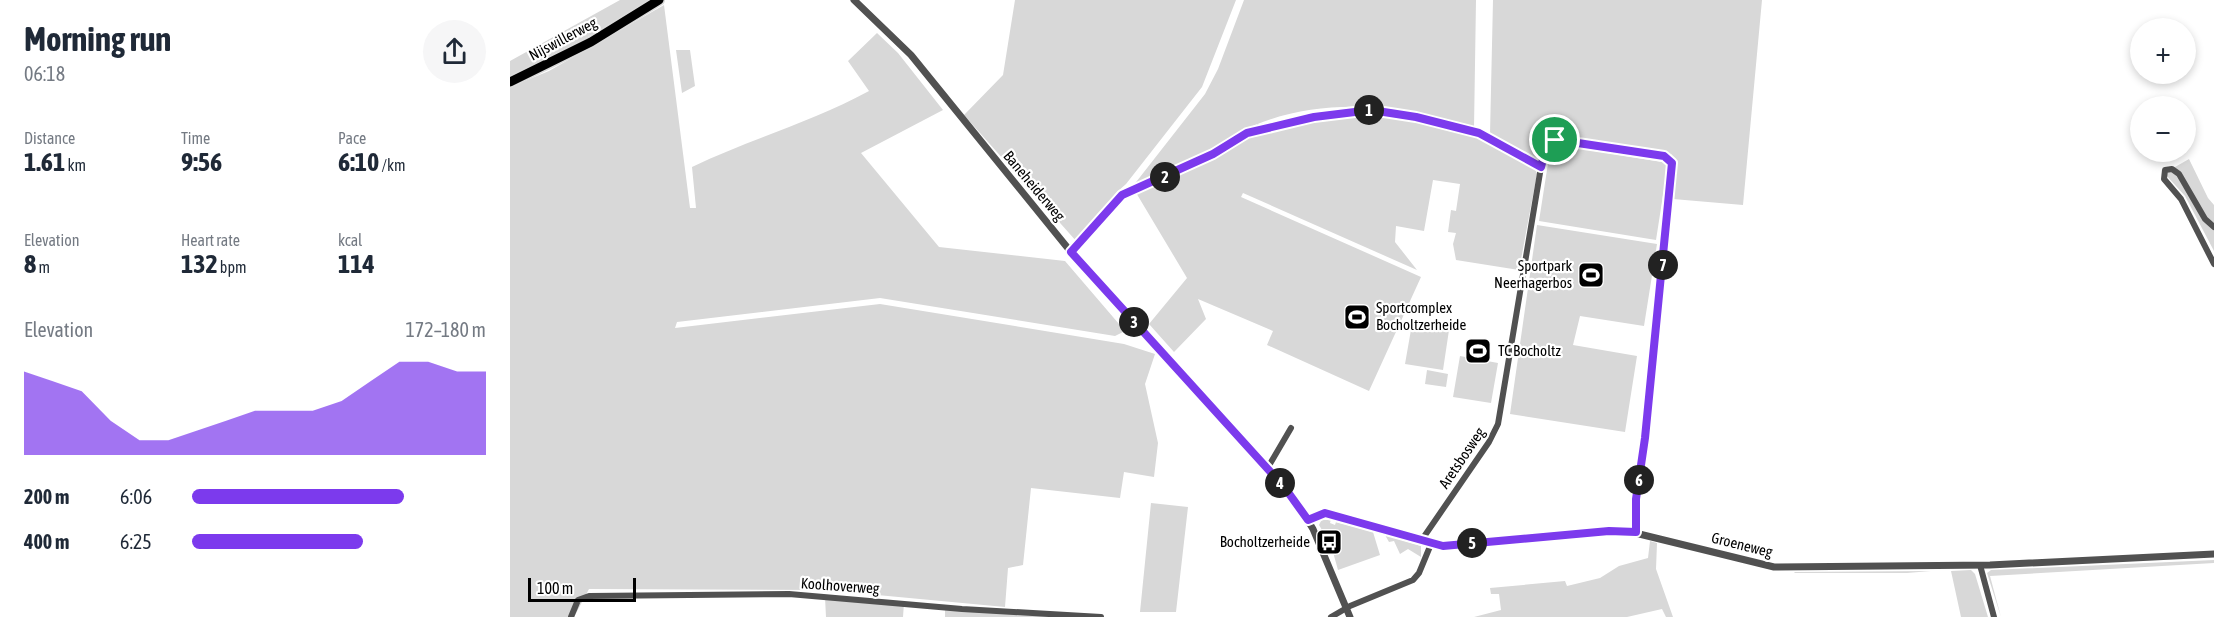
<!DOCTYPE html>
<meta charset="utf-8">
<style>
body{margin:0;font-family:"Asap Condensed",sans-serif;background:#f6f6f7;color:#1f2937;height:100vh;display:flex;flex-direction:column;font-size:22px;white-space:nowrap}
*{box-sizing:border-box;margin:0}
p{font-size:20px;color:#747a83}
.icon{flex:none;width:33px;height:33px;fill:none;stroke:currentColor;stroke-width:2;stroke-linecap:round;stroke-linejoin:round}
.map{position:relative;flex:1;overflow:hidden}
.drawer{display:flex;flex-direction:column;background:#fff;width:510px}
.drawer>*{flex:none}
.tools{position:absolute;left:1620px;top:18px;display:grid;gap:12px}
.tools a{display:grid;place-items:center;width:66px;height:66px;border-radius:50%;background:#fff;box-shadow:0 3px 9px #0003;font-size:30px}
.scale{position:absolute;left:18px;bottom:15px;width:108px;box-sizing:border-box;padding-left:6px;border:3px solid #000;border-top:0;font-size:16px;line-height:21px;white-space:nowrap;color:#000;-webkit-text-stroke:4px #fff;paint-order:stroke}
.pin{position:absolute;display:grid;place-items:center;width:51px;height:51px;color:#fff;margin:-26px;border:3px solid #fff;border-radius:50%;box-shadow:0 2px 6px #0007}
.km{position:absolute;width:30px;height:30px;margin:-15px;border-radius:50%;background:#222;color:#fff;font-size:16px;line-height:30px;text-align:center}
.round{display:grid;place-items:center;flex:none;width:63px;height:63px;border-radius:32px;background:#f6f6f7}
.summary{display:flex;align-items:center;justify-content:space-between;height:102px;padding:0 24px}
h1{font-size:33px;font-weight:700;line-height:45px}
.metrics{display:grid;grid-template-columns:repeat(3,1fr);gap:9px;height:102px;padding:6px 24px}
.metrics div{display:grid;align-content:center}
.metrics b{font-size:26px;font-weight:700}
.metrics small{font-size:16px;font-weight:400}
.metrics p{font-size:16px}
.chart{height:168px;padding:12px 24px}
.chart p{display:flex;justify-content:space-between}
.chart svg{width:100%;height:108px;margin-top:6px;fill:#7c3aed;opacity:.7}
ul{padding:0 24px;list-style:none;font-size:20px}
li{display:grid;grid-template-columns:96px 72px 1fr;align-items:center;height:45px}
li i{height:15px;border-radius:8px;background:#7c3aed}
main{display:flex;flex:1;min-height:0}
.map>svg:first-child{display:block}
.green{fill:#d8d8d8}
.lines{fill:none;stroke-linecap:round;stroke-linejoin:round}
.primary-casing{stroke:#dbdbdb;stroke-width:12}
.minor{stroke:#515151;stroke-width:6}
.tertiary{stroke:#515151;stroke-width:7}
.primary{stroke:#000;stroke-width:9}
.route-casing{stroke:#fff;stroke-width:12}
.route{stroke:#7c3aed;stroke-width:8}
.labels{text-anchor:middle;stroke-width:4.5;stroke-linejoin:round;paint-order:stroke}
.street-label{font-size:15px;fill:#000;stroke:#fff}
.poi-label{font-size:15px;fill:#000;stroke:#fff;text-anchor:end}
</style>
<main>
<section class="drawer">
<div class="summary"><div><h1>Morning run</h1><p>06:18</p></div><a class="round"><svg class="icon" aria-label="share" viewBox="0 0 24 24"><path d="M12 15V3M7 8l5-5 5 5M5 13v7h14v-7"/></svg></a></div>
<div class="metrics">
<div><p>Distance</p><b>1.61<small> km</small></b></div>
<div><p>Time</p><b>9:56</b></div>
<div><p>Pace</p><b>6:10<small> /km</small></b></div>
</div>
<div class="metrics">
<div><p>Elevation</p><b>8<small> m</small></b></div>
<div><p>Heart rate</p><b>132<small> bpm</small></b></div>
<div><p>kcal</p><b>114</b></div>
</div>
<div class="chart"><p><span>Elevation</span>172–180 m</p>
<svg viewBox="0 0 160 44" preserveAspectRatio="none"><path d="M0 44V10L10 14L20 18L30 30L40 38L50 38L60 34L70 30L80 26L90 26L100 26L110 22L120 14L130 6L140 6L150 10L160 10V44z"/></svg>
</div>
<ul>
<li><b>200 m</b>6:06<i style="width:72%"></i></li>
<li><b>400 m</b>6:25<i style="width:58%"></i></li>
</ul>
</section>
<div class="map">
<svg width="1704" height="617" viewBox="0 0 1704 617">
<rect width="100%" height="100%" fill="#fff"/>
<!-- green -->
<path class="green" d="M 110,0 L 140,0 L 46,56 L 0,78 L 0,61 Z
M 505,0 L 726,0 L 692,87 L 616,184 L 607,192 L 567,242 L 454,115 L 493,75 Z
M 734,0 L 966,0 L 964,128 C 893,105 816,96 745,125 C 725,133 709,148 691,159 C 671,171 645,178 623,186 L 695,94 L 708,69 Z
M 983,0 L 1252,0 L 1233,205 L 1163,199 L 1166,160 L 1161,154 L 1043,137 L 1036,138 L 1028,161 L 980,134 Z
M 154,5 L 180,208 L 186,208 L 182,167 C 240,139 302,122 359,91 L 338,61 L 367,33 L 388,53 L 433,110 L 351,153 L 429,247 L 555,261 L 615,331 L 605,336 L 370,298 L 167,322 L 165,328 L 370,304 L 614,344 L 645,354 L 635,384 L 648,443 L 644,477 L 614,472 L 610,498 L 521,488 L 513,565 L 498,568 L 495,607 L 314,590 L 79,589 L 64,617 L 0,617 L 0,87 L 39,71 Z
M 166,50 L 180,50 L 185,86 L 172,93 Z
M 839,113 C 905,112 970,131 1025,167 L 1027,174 L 1009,270 L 946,260 L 943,244 L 946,233 L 938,232 L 941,210 L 946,211 L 950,184 L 923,180 L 914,231 L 886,226 L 885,242 L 907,270 L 733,193 L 731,197 L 911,277 L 859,391 L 757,345 L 763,331 L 688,299 L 696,319 L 664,352 L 639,324 L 677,278 L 625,191 L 688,166 L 747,130 Z
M 1041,144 L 1158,163 L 1146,240 L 1029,221 Z
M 1679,159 L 1698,198 L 1704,205 L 1704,251 L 1675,196 L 1656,175 L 1658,171 Z
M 1027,225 L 1147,244 L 1134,326 L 1070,316 L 1063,345 L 1127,356 L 1115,432 L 1000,414 Z
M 902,324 L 939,330 L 933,370 L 895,364 Z
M 950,356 L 988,363 L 981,403 L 943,397 Z
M 917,370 L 938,374 L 936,387 L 915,384 Z
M 641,503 L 678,507 L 666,612 L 630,612 Z
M 813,517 L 821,519 L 820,523 L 825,525 L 826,522 L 863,532 L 870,555 L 828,570 L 821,545 L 809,525 Z
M 875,535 L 911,546 L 911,557 L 898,549 L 890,554 L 884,541 L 879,542 Z
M 1140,541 L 1147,543 L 1146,569 L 1163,617 L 1156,617 L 1152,609 L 1117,617 L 964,617 L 991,610 L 989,594 L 981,594 L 980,588 L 1055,581 L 1057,586 L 1090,578 L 1109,566 L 1138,558 Z
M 1704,560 L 1704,563 L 1480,576 L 1491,617 L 1477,573 L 1481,570 Z
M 1461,570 L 1465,574 L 1478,617 L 1451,617 L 1441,571 Z
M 1421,571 L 1397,573 L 1284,573 L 1285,572 Z
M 315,597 L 394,603 L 393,617 L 316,617 Z
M 435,608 L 549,617 L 435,617 Z"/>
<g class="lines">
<defs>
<path id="primary" d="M 0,82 L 81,42 L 149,0"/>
</defs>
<!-- primary casing -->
<use href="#primary" class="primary-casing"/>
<!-- minor -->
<path class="minor" d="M 1704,227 L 1695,219 L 1669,174 L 1662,169 L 1655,170 L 1654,179 L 1671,199 L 1704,264
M 561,252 L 616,192 L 703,155 L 747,128 L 804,116 L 861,110 L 937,124 L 969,133 L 1031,167
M 757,469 L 781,428
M 911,541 L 979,442 L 988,424 L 1032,161 L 1037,144 L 1045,140 L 1153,156 L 1161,160 L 1164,167 L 1135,438 L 1126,499 L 1126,533
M 1470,565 L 1484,617
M 61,617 L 68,600 L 79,596 L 279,594 L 452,609 L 591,617
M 821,617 L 840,606 L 903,580 L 909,573 L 921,544"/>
<!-- tertiary -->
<path class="tertiary" d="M 344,0 L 401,55 L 561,252 L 789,506 L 803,529 L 840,617
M 799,520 L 815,513 L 933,546 L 1117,531 L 1264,567 L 1480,565 L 1704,554"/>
<!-- primary -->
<use href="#primary" class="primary"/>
</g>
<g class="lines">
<defs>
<path id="route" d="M 861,110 L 906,117 L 969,133 L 1031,167 L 1037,144 L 1048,140 L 1154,156 L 1162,163 L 1135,438 L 1126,499 L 1126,532 L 1099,531 L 933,546 L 815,513 L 798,520 L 775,488 L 561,252 L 612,195 L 703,154 L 737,133 L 804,117 Z"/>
</defs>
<!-- route casing -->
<use href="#route" class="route-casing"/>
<!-- route -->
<use href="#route" class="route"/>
</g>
<!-- icons -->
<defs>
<symbol id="stadium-square" viewBox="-11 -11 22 22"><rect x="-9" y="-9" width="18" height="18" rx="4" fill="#000" stroke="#fff"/><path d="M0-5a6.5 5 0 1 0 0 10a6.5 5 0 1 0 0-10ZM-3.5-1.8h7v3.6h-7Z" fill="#fff"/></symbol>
<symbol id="bus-square" viewBox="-11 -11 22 22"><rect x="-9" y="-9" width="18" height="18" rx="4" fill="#000" stroke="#fff"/><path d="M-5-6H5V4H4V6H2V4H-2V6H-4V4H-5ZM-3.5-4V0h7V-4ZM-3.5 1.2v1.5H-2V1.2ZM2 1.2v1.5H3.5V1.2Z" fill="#fff"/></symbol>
</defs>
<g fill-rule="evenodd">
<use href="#stadium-square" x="1066" y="260" width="30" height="30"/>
<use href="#stadium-square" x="832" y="302" width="30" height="30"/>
<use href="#stadium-square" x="953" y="336" width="30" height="30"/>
<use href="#bus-square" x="804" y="527" width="30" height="30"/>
</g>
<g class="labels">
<!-- street labels -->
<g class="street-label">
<text transform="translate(53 39) rotate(-28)" y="5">Nijswillerweg</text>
<text transform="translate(524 186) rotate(50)" y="5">Baneheiderweg</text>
<text transform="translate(952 458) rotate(-56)" y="5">Aretsbosweg</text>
<text transform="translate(1232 545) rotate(14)" y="5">Groeneweg</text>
<text transform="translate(330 586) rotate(4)" y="5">Koolhoverweg</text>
</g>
<!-- poi labels -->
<g class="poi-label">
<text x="1062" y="271">Sportpark<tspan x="1062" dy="17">Neerhagerbos</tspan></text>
<text x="866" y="313" text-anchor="start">Sportcomplex<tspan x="866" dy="17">Bocholtzerheide</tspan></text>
<text x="988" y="356" text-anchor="start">TC Bocholtz</text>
<text x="800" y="547">Bocholtzerheide</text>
</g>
</g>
</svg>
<div class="tools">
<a>+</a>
<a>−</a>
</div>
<div class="scale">100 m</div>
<div class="pin" style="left:1045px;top:140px;background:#1e9e55"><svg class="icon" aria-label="arrive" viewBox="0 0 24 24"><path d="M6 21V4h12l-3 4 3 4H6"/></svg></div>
<b class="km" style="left:859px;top:110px">1</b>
<b class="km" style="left:655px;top:177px">2</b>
<b class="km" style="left:624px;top:322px">3</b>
<b class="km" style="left:770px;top:483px">4</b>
<b class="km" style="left:962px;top:543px">5</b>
<b class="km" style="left:1129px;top:480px">6</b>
<b class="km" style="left:1153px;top:265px">7</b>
</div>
</main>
